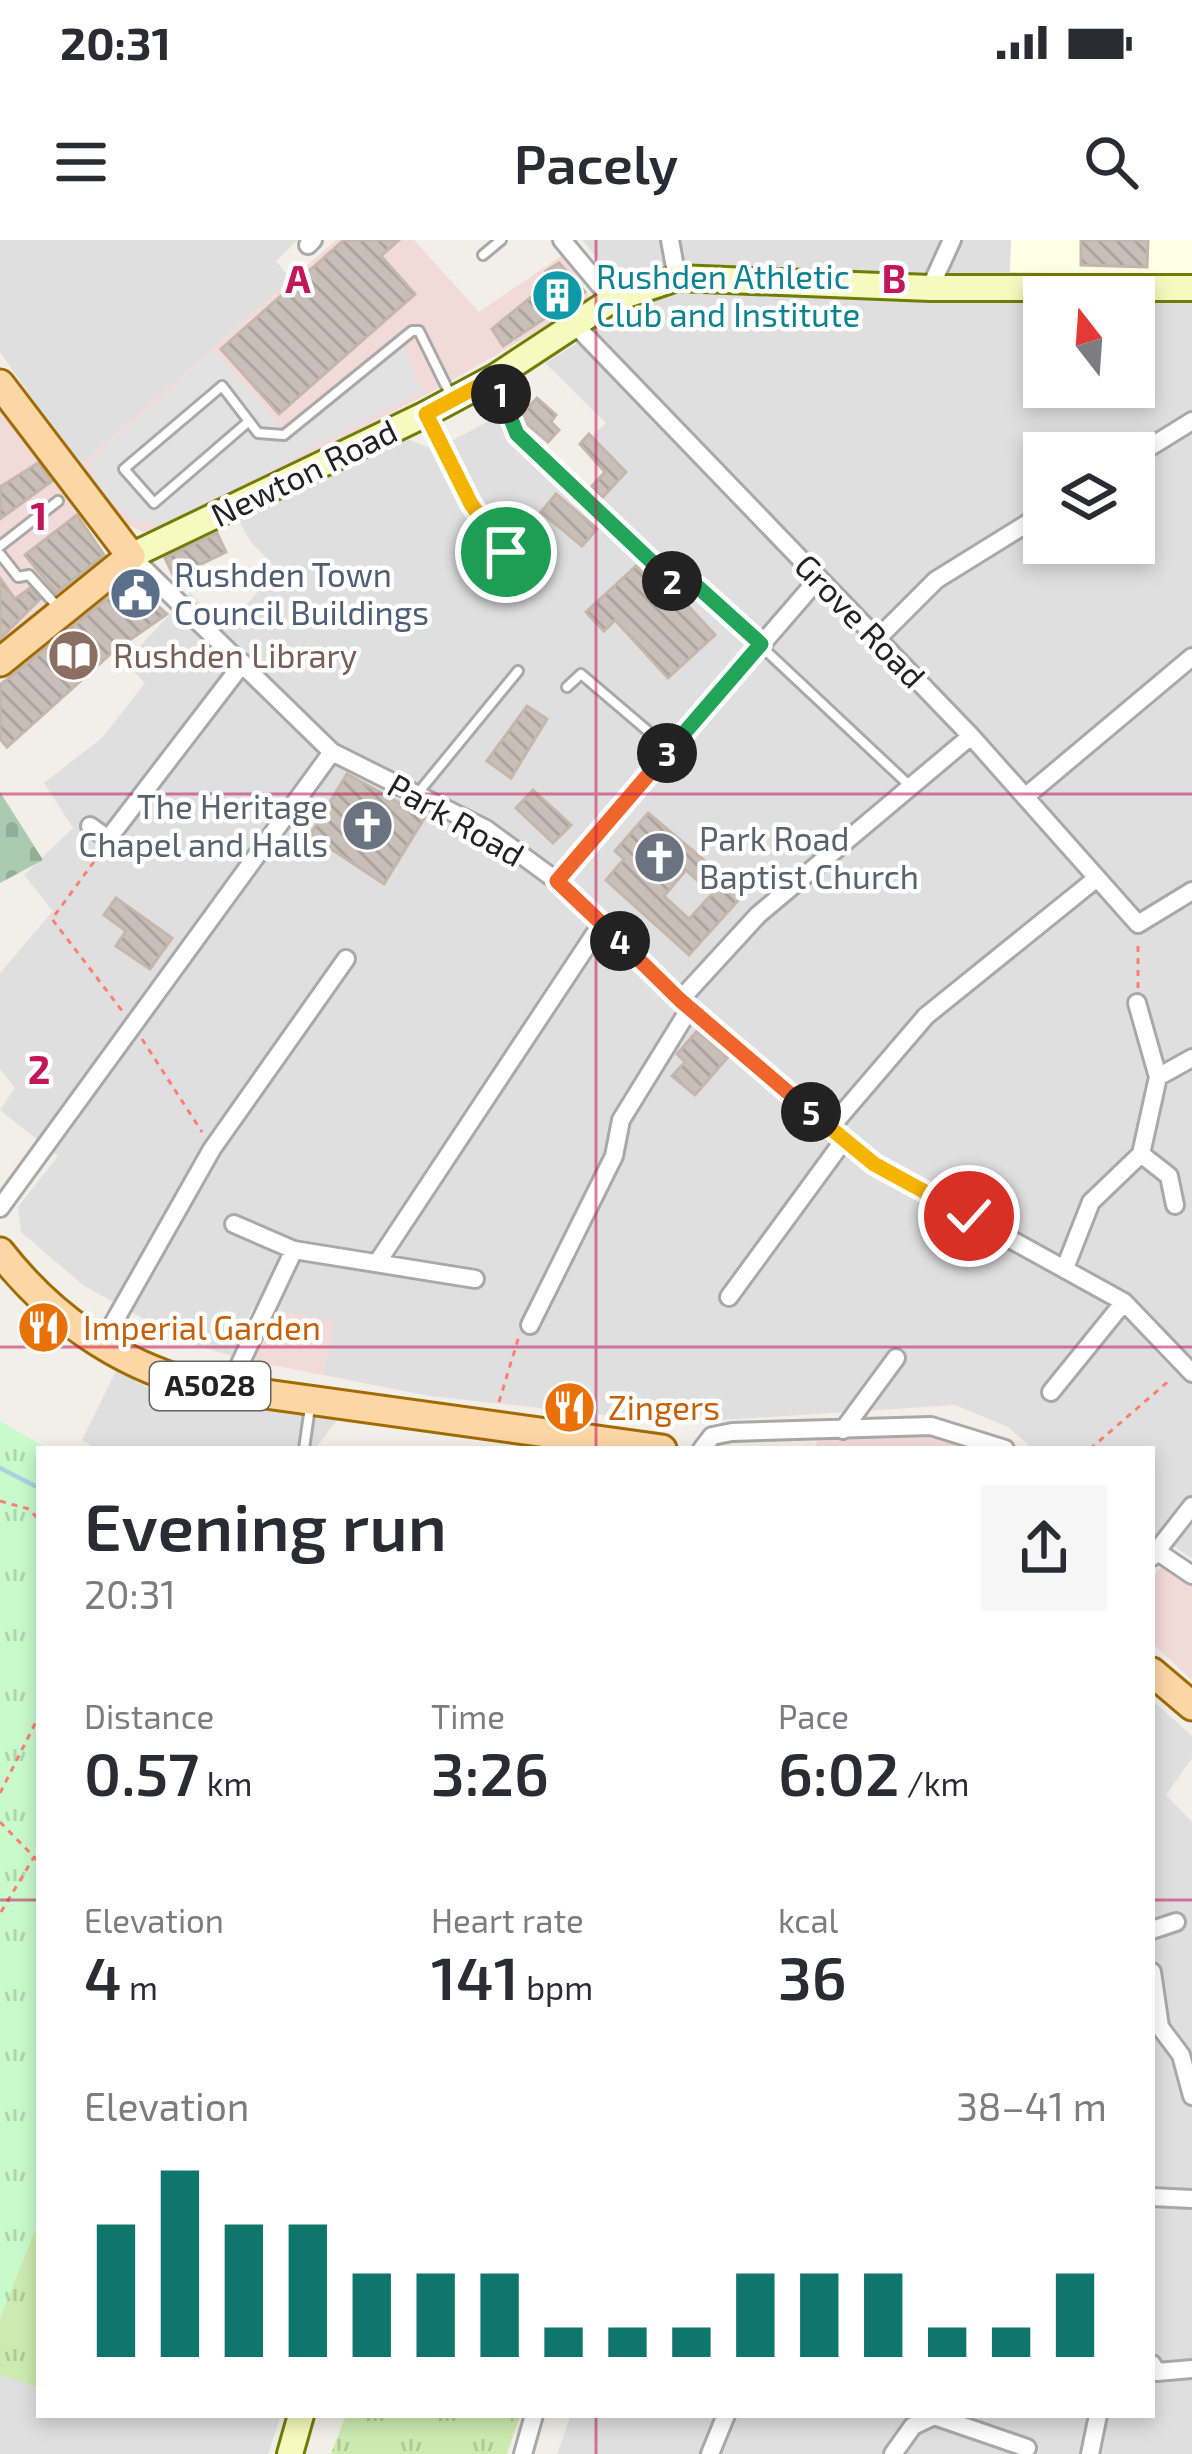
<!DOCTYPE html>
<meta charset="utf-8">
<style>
body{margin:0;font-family:"Exo 2",sans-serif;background:#f7f7f7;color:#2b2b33;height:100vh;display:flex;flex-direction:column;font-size:45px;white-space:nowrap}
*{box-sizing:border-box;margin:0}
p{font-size:39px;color:#7c7c81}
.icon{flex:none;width:66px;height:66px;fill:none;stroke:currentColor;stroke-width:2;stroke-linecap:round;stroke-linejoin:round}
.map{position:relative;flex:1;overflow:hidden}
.sheet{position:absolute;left:36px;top:1206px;width:1119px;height:972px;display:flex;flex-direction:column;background:#fff;border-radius:0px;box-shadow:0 6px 18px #0003}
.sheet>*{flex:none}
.needle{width:78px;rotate:343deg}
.fabs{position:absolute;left:1023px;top:36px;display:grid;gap:24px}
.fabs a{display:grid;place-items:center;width:132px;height:132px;border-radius:0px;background:#fff;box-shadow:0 6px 18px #0003;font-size:60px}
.pin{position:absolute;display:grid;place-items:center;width:102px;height:102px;color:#fff;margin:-51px;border:6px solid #fff;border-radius:50%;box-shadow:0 3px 12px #0007}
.km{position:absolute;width:60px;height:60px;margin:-30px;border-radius:50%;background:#222;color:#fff;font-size:33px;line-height:60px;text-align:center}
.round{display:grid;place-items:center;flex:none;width:126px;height:126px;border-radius:0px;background:#f7f7f7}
.head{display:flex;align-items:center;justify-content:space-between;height:204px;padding:0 48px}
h1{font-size:66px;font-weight:600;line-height:90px}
.metrics{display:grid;grid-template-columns:repeat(3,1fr);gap:18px;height:204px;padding:12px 48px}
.metrics div{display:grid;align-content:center}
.metrics b{font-size:60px;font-weight:600}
.metrics small{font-size:33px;font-weight:400}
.metrics p{font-size:33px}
.chart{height:336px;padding:24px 48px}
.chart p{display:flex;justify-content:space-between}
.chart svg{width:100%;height:216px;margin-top:12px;stroke:#0f766e;stroke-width:6}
.status{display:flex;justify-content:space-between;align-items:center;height:84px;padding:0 60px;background:#fff;direction:ltr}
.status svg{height:33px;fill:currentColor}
header{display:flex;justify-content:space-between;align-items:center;height:156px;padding:0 48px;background:#fff;font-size:54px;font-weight:600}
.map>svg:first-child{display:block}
.residential{fill:#e0dfdf;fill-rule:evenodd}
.commercial{fill:#f2dad9}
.education{fill:#ffffe5}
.grass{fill:url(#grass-tufts)}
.cemetery{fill:url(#cemetery-stones)}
.park{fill:url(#park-tufts)}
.parking{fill:#e2e2e2}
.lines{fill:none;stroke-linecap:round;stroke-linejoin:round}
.stream{stroke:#aad3df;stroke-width:4.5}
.building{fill:url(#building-back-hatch);stroke:#c4b6ab;stroke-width:3;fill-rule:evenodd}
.lane-casing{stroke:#a9a9a9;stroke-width:14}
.street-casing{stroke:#a9a9a9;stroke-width:22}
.secondary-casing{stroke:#707d05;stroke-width:30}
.primary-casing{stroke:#a06b00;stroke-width:33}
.path{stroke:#fa8072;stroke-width:3;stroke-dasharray:6 6;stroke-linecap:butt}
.lane{stroke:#fff;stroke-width:8}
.street{stroke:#fff;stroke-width:16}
.secondary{stroke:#f7fabf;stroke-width:24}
.primary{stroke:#fcd6a4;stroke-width:27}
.split-1-casing{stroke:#fff;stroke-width:24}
.split-2-casing{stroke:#fff;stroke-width:24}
.split-3-casing{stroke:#fff;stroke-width:24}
.split-4-casing{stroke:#fff;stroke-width:24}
.split-5-casing{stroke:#fff;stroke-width:24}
.split-6-casing{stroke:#fff;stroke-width:24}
.split-1{stroke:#f5b400;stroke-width:15}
.split-2{stroke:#22a559;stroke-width:15}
.split-3{stroke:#22a559;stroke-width:15}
.split-4{stroke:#f0652b;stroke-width:15}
.split-5{stroke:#f0652b;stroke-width:15}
.split-6{stroke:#f5b400;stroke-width:15}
.grid{fill:none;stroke:#c2185b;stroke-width:3;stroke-opacity:0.55}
.labels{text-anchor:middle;stroke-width:9;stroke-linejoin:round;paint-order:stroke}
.shield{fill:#fff;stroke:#646464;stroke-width:3}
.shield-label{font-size:30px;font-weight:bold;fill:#222}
.culture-label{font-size:33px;fill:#0d838f;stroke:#fff;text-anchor:start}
.street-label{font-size:33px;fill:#222;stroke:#fff}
.service-label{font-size:33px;fill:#4e5e75;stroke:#fff;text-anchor:start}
.education-label{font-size:33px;fill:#785e54;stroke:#fff;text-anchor:start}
.worship-label{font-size:33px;fill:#5b616d;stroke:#fff;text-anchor:end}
.food-label{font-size:33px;fill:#c56008;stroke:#fff;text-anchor:start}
.grid-label{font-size:39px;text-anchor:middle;font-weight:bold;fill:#c2185b;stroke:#fff;stroke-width:9;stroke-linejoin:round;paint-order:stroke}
</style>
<div class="status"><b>20:31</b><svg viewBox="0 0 49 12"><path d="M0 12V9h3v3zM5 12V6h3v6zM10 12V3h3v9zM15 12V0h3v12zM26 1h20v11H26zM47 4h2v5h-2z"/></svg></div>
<header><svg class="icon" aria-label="menu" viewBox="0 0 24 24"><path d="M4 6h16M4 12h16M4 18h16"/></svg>Pacely<svg class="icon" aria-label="search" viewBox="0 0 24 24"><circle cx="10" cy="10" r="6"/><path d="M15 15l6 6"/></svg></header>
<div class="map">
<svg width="1192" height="2214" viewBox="0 0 1192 2214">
<defs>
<pattern id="grass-tufts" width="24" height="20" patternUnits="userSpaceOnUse" patternTransform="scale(3)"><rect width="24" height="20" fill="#cdebb0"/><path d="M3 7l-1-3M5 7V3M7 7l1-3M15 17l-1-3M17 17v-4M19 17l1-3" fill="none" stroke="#b0c997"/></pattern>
<pattern id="cemetery-stones" width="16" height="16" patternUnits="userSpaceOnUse" patternTransform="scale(3)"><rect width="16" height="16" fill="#aacbaf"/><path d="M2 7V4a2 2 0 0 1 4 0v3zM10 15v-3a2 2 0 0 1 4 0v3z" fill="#92ae96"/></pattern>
<pattern id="park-tufts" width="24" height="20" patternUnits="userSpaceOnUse" patternTransform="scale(3)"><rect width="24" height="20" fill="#c8facc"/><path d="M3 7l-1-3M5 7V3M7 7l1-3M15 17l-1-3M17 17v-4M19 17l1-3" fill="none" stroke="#acd6af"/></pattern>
<pattern id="building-back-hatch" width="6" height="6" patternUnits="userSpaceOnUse" patternTransform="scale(3)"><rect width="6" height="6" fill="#c7bfb8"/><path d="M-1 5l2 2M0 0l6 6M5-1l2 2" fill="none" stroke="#aba49e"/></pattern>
</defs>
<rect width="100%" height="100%" fill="#f2efe9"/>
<!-- residential -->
<path class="residential" d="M 0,0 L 298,0 L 276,21 L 291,40 L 79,227 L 0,112 Z
M 582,0 L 1192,0 L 1192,1318 L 1152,1293 L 1152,1209 L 1033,1209 L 1008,1187 L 955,1165 L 677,1183 L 429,1156 L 323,1135 L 333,1081 L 253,1067 L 232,1116 L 185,1102 L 83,1045 L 21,992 L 18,967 L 58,916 L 0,870 L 15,848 L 0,829 L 0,733 L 53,671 L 24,635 L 73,588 L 44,543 L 103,497 L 145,443 L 125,422 L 190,353 L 226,387 L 278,330 L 250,301 L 236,275 L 400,196 L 435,210 L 494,178 L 591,268 L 624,231 L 592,196 L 606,183 L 545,123 L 636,67 ZM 1044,57 L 1134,57 L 1134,147 L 1044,147 ZM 1044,213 L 1134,213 L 1134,303 L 1044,303 Z
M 116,1131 L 159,1153 L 211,1166 L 339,1177 L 315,1209 L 96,1209 L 82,1200 Z
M 1152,1460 L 1192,1496 L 1192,1518 L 1166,1555 L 1192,1582 L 1192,2214 L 557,2214 L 571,2175 L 1152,2175 Z
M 0,2135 L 39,2148 L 39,2175 L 281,2175 L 268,2214 L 0,2214 Z"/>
<!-- commercial -->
<path class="commercial" d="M 336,0 L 414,0 L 479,72 L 564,14 L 591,60 L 432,152 L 164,289 L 143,292 L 119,281 L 79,227 Z
M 0,157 L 107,319 L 0,406 Z
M 274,1070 L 334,1081 L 323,1135 L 253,1121 Z
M 929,1189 L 992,1209 L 815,1209 L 818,1197 Z
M 1164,1323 L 1192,1341 L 1192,1440 L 1152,1403 L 1152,1338 Z"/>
<!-- education -->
<path class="education" d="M 1011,0 L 1192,0 L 1192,36 L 1010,32 Z"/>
<!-- grass -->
<path class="grass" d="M 39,1980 L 39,2148 L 0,2135 L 0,2078 Z
M 346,2175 L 520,2175 L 507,2214 L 331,2214 Z"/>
<!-- cemetery -->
<path class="cemetery" d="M 0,552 L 43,620 L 0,643 Z"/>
<!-- park -->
<path class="park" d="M 0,1181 L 48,1209 L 39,1209 L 39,1980 L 0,2078 Z"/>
<!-- parking -->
<path class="parking" d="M 399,96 L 423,151 L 162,286 L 130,280 L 94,244 L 91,221 L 214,110 L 286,191 Z"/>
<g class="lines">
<!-- stream -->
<path class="stream" d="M 0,1228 L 39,1248"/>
</g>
<!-- building -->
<path class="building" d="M 344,0 L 399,0 L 381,16 L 415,54 L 279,174 L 221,109 Z
M 1081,0 L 1148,0 L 1147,27 L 1081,25 Z
M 559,23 L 585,52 L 503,106 L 492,89 L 553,39 L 546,31 Z
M 537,158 L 556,175 L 551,182 L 559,190 L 548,202 L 519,177 Z
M 589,194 L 626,232 L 602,258 L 592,246 L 605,232 L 580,204 Z
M 38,223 L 52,241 L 0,279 L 0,247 Z
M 556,254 L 597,289 L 582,306 L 541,272 Z
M 77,275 L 104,315 L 56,353 L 25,315 Z
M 217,293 L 226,312 L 174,337 L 165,318 Z
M 636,326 L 669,361 L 677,354 L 715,395 L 668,438 L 615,380 L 604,391 L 586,372 Z
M 0,338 L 15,359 L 30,348 L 40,359 L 0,399 Z
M 130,340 L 167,374 L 115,410 L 7,507 L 0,499 L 0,445 Z
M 527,466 L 547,479 L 511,538 L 487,521 Z
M 347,534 L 425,577 L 384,644 L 310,595 Z
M 533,550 L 571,585 L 553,603 L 516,568 Z
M 648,573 L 744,654 L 689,715 L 606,640 L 624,619 L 615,611 ZM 686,630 L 712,654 L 689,679 L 664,656 Z
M 116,658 L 172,698 L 150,729 L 116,706 L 126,691 L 104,675 Z
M 697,791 L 728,817 L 695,855 L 672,836 L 685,822 L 677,814 Z"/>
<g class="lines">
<defs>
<path id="lane" d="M 483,15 L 501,0
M 498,144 L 517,194 L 671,341 L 698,347 L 910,546
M 248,182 L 154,263 L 124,229 L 222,146 L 258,193 L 284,195 L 412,91 L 419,91 L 452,158
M 0,306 L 58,261
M 0,314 L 18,337 L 29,335 L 56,365
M 567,447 L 581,434 L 669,509
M 418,553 L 518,431
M 304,1209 L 310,1167"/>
<path id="street" d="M 562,0 L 612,60
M 670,0 L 677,38
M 308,5 L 313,0
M 930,48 L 952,0
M 576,86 L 971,496 L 1138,684 L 1192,651
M 426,174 L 471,264 L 506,312
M 1134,217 L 1192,181
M 131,316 L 332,512 L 486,589 L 557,641 L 680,760 L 874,924 L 1124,1062 L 1192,1133
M 877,399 L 936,340 L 1044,273
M 1025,557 L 1192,417
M 90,586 L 108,599 L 243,423
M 557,641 L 819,338
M 680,760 L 758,675 L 971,496
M 1137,763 L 1158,837
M 830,888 L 926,776 L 1097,638
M 1141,914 L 1169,936 L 1175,965
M 0,968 L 332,512
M 234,984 L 294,1010 L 475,1039
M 377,1023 L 602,683
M 1065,1028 L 1091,962 L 1141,914 L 1158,837 L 1192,818
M 729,1057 L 844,900
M 530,1085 L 614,916 L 621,880 L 690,768
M 101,1105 L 212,909 L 346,719
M 234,1149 L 238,1128 L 294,1010
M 1051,1152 L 1124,1062
M 843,1190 L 896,1118
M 702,1209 L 712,1196 L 732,1192 L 931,1186 L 1005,1209
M 1152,1308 L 1192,1335
M 1152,1317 L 1192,1266
M 1152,1690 L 1176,1682
M 1152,1732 L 1160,1787 L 1181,1815 L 1192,1856
M 1152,1957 L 1192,1959
M 1152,2124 L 1157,2132 L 1192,2129
M 523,2214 L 534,2175
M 710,2214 L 726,2175
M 893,2214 L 913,2186 L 934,2176 L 1027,2208
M 1090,2214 L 1098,2175"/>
<path id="secondary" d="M 131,316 L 426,174 L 495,137 L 612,60 L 677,38 L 930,48 L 1192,48
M 290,2214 L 301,2175"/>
<path id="primary" d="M 0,144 L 131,316 L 0,422
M 0,1012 C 50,1076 116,1123 194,1144 L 662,1209
M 1152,1432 L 1192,1466"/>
</defs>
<!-- lane casing -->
<use href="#lane" class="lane-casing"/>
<!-- street casing -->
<use href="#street" class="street-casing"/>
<!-- secondary casing -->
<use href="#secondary" class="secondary-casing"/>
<!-- primary casing -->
<use href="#primary" class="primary-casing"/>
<!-- path -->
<path class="path" d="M 101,612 L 52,679 L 123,772
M 1138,748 L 1138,703
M 142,799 L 202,892
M 499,1162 L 519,1096
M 1090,1209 L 1171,1139
M 0,1261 L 29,1269 L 39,1280
M 0,1553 L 39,1476
M 0,1582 L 39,1622
M 1,1672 L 34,1617"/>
<!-- lane -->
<use href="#lane" class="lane"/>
<!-- street -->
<use href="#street" class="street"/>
<!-- secondary -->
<use href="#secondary" class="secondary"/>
<!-- primary -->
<use href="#primary" class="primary"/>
</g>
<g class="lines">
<defs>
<path id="split-1" d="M 501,154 L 495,137 L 426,174 L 471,264 L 506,312"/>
<path id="split-2" d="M 501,154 L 517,194 L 672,341"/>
<path id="split-3" d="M 667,513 L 761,404 L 698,347 L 672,341"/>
<path id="split-4" d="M 620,701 L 557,641 L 667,513"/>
<path id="split-5" d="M 620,701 L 680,760 L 811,872"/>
<path id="split-6" d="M 811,872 L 874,924 L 969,976"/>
</defs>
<!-- split-1 casing -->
<use href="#split-1" class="split-1-casing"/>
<!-- split-2 casing -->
<use href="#split-2" class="split-2-casing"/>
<!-- split-3 casing -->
<use href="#split-3" class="split-3-casing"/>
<!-- split-4 casing -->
<use href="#split-4" class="split-4-casing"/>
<!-- split-5 casing -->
<use href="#split-5" class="split-5-casing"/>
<!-- split-6 casing -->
<use href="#split-6" class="split-6-casing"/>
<!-- split-1 -->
<use href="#split-1" class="split-1"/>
<!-- split-2 -->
<use href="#split-2" class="split-2"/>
<!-- split-3 -->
<use href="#split-3" class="split-3"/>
<!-- split-4 -->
<use href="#split-4" class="split-4"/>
<!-- split-5 -->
<use href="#split-5" class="split-5"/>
<!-- split-6 -->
<use href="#split-6" class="split-6"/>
</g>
<!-- grid -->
<path class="grid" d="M 596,0 L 596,1209M 0,554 L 1192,554M 0,1107 L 1192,1107M 0,1660 L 39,1660M 1152,1660 L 1192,1660M 596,2175 L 596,2214"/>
<!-- icons -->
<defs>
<symbol id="building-disc" viewBox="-11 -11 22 22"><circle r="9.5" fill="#0f9aa8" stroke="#fff"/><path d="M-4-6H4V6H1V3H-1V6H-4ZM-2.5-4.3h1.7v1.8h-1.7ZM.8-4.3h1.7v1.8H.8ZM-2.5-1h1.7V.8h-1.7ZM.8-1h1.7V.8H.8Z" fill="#fff"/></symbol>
<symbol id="civic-disc" viewBox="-11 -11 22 22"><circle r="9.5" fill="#5c6f8a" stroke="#fff"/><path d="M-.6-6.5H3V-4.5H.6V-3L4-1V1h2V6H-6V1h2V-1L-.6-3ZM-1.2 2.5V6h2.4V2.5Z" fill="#fff"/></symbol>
<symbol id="library-disc" viewBox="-11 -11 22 22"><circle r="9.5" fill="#8d6e63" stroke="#fff"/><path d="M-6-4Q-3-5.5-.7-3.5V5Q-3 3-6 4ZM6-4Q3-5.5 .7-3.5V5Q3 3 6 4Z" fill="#fff"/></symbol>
<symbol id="church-disc" viewBox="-11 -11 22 22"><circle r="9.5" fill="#6b7280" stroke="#fff"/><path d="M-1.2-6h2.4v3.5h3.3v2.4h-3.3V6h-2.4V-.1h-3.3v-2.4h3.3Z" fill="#fff"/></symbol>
<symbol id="restaurant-disc" viewBox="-11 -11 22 22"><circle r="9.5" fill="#e8710a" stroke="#fff"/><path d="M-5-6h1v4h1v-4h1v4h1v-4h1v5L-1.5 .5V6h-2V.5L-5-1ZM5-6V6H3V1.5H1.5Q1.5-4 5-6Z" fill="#fff"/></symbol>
</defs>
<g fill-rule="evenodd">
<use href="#building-disc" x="528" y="26" width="59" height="59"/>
<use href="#civic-disc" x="106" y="324" width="59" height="59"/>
<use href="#library-disc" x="44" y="386" width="59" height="59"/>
<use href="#church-disc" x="338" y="556" width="59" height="59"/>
<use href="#church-disc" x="630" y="588" width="59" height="59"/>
<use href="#restaurant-disc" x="14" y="1058" width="59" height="59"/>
<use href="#restaurant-disc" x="540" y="1138" width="59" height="59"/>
</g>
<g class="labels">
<!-- shield labels -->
<rect class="shield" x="150" y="1122" width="120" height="48" rx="9"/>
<g class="shield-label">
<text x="210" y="1156">A5028</text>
</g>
<!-- culture labels -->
<g class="culture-label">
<text x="596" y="49">Rushden Athletic<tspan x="596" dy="38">Club and Institute</tspan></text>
</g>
<!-- street labels -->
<g class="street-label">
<text transform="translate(304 233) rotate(-26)" y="12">Newton Road</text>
<text transform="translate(860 381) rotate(46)" y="12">Grove Road</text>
<text transform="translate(456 580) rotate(30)" y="12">Park Road</text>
</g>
<!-- service labels -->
<g class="service-label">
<text x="174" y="347">Rushden Town<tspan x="174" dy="38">Council Buildings</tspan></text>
</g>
<!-- education labels -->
<g class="education-label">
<text x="113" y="428">Rushden Library</text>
</g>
<!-- worship labels -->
<g class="worship-label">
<text x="328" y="579">The Heritage<tspan x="328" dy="38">Chapel and Halls</tspan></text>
<text x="699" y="611" text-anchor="start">Park Road<tspan x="699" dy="38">Baptist Church</tspan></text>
</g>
<!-- food labels -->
<g class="food-label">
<text x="83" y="1100">Imperial Garden</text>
<text x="608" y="1180">Zingers</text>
</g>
</g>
<g class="grid-label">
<text x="298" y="53">A</text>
<text x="894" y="53">B</text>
<text x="39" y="290">1</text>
<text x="39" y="844">2</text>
</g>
</svg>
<div class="fabs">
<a><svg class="needle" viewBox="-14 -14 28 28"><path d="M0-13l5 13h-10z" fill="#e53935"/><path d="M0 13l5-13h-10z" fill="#7c7c81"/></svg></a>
<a><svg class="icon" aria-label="layers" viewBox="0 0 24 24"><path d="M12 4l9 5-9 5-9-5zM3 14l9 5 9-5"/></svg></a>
</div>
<div class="pin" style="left:506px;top:312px;background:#1e9e55"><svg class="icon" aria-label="arrive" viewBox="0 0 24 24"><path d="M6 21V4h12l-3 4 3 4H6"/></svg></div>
<div class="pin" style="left:969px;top:976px;background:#d93025"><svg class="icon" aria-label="check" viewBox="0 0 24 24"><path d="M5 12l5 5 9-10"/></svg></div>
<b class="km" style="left:501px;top:154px">1</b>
<b class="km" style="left:672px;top:341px">2</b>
<b class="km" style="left:667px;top:513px">3</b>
<b class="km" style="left:620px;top:701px">4</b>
<b class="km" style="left:811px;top:872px">5</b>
<section class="sheet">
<div class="head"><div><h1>Evening run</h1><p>20:31</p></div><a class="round"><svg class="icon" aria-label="share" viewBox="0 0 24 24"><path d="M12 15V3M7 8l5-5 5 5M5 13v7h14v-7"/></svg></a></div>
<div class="metrics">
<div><p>Distance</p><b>0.57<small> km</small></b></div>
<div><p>Time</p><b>3:26</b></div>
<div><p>Pace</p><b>6:02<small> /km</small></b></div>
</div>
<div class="metrics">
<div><p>Elevation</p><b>4<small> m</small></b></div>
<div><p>Heart rate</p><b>141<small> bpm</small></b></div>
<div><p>kcal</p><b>36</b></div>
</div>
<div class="chart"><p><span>Elevation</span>38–41 m</p>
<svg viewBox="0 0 160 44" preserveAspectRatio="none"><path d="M5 44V17M15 44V6M25 44V17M35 44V17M45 44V27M55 44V27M65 44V27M75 44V38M85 44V38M95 44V38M105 44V27M115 44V27M125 44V27M135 44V38M145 44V38M155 44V27"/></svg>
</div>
</section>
</div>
